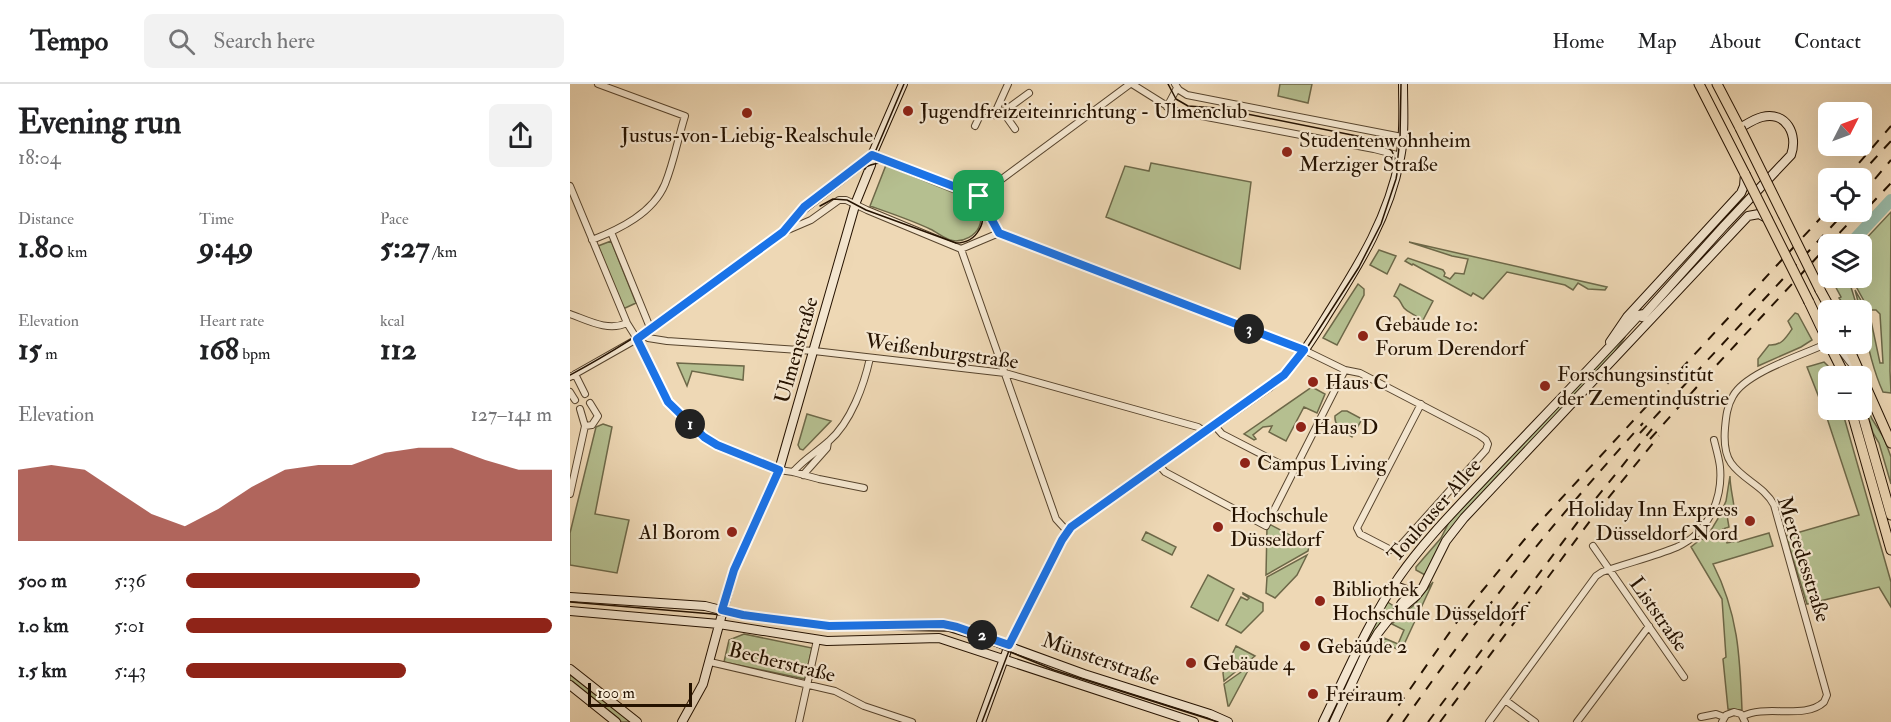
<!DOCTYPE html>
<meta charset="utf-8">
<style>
body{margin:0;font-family:"IM FELL Double Pica",serif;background:#f2f2f2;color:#202124;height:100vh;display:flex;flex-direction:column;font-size:22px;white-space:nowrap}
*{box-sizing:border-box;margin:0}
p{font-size:20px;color:#757577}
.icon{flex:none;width:33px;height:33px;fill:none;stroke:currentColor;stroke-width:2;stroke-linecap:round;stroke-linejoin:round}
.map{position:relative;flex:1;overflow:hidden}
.sheet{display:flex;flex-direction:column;background:#fff;width:570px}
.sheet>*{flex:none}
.needle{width:39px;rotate:48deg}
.controls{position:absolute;left:1248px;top:18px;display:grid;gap:12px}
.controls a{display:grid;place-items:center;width:54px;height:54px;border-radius:9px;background:#fff;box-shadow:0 6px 24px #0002;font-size:30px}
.scale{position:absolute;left:18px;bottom:15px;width:104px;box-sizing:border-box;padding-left:6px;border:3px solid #251200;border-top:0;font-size:16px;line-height:21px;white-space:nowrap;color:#251200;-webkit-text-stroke:4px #f4e6cf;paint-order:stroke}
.pin{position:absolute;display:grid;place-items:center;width:51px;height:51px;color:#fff;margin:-26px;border-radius:12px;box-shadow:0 3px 9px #0006}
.km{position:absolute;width:30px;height:30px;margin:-15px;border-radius:50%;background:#222;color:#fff;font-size:16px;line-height:30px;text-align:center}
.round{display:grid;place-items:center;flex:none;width:63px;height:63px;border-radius:9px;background:#f2f2f2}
.headline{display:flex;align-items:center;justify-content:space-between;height:102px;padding:0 18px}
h1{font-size:33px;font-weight:700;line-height:45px}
.metrics{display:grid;grid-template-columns:repeat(3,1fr);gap:9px;height:102px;padding:6px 18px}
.metrics div{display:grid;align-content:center}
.metrics b{font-size:30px;font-weight:700}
.metrics small{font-size:16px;font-weight:400}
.metrics p{font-size:16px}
.chart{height:168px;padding:12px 18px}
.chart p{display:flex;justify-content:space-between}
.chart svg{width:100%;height:108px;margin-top:6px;fill:#8f2418;opacity:.7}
ul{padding:0 18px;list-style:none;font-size:20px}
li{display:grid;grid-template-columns:96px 72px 1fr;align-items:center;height:45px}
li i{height:15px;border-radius:8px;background:#8f2418}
header{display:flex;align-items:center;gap:36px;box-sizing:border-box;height:84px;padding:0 30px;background:#fff;border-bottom:2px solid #e0e0e0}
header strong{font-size:28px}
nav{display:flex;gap:33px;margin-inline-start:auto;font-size:21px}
.search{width:420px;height:54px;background:#f2f2f2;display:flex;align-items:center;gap:15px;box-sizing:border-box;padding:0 21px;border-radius:9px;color:#757577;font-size:22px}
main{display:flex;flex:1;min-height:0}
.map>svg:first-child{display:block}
.green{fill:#b5bf90;stroke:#6d6848;stroke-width:1.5}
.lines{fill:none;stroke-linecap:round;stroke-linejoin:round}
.river{stroke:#9abba9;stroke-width:12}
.street-casing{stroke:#57442d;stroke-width:8}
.secondary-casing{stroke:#251200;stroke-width:10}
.primary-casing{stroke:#251200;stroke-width:11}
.street{stroke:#f4e6cf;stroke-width:6}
.secondary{stroke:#f4e6cf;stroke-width:8}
.primary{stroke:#eed8b5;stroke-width:9}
.tram{stroke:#251200;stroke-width:1.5}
.rail{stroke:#251200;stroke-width:2;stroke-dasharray:10 10;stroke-linecap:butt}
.primary-bridge-casing{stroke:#251200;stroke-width:11;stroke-linecap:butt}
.primary-bridge{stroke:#eed8b5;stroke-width:9}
.route-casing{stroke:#fff;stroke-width:12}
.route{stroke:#1a73e8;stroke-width:8}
.poi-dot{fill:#8f2418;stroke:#f4e6cf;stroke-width:2}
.labels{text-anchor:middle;stroke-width:4.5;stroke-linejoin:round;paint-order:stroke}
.poi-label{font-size:21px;fill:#251200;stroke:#f4e6cf;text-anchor:start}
.street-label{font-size:21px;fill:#251200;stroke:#f4e6cf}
</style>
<header>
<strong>Tempo</strong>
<div class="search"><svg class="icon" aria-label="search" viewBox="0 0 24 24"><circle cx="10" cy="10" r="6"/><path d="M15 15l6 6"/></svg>Search here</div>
<nav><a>Home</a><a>Map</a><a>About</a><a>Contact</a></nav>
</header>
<main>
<section class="sheet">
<div class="headline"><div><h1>Evening run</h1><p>18:04</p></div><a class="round"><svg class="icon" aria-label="share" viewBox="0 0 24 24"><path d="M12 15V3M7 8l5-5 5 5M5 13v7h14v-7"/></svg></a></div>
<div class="metrics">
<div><p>Distance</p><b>1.80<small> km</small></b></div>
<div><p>Time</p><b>9:49</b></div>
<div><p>Pace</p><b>5:27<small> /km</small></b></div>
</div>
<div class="metrics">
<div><p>Elevation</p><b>15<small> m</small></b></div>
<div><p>Heart rate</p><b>168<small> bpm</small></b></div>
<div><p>kcal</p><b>112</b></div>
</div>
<div class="chart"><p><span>Elevation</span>127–141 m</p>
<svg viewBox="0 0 160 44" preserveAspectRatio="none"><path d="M0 44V15L10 13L20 15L30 24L40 33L50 38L60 31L70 22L80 15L90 13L100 13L110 8L120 6L130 6L140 11L150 15L160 15V44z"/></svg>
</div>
<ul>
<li><b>500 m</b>5:36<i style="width:64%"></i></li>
<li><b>1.0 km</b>5:01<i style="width:100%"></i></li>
<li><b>1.5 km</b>5:43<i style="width:60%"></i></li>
</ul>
</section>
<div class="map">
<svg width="1321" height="638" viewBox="0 0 1321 638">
<rect width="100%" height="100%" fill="#eed8b5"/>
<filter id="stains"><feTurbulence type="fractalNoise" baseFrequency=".00333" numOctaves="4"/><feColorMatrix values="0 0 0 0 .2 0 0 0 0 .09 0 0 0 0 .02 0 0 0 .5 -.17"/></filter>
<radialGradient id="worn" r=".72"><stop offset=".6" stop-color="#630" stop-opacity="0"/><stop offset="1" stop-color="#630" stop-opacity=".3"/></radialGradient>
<!-- green -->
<path class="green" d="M 710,0 L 742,0 L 738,19 L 708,12 Z
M 581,79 L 681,98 L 670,185 L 536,133 L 555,82 L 579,87 Z
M 316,81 L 404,117 C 410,125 413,135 409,143 C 405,152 394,157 386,157 C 376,157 369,149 360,145 C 341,136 320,129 300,122 Z
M 1321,128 L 1320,287 L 1321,309 L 1313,308 C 1299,278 1294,238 1285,206 L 1300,232 L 1310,279 L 1313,279 L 1310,230 L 1306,226 L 1299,226 L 1283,197 L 1275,194 L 1292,194 L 1291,160 Z
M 41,157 L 66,219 L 53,225 L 28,162 Z
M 839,158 L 1037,203 L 1035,206 L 1018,205 L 1008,199 L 1003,206 L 995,201 L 937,188 L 913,215 L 903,209 L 901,212 L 843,180 L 842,181 L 835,177 L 838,174 L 873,186 L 875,189 L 874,192 L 880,195 L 885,189 L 894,190 L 898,175 L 882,172 Z
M 809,166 L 826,172 L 817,190 L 800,181 Z
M 1266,196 L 1281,203 L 1288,226 L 1278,226 L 1269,214 L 1271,213 L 1263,198 Z
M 788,200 L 794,205 L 794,211 L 767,261 L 753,254 Z
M 830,200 L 863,217 L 852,238 C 847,230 839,230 834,224 C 830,219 831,215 824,212 Z
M 1225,229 L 1228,230 L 1242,256 L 1231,263 L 1188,282 L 1188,275 L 1199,261 C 1211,262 1216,254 1222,245 L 1218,237 Z
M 1052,252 L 1055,253 L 1039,276 L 885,440 L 855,491 L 846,486 L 846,483 L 871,454 L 879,438 Z
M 1254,278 L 1258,282 L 1262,292 L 1258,292 L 1258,326 L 1272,326 L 1321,498 L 1321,523 L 1309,503 L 1237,520 L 1216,452 L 1289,431 L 1257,334 L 1237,283 Z
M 107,279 L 174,282 L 173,296 L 122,287 L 117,302 Z
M 742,303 L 755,310 L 747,329 L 734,323 L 716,357 L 699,348 L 702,342 L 693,343 L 683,351 L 686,355 L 684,356 L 674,350 Z
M 1292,311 L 1302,335 L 1314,354 L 1321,373 L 1321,400 L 1309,359 L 1303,349 Z
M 772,327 L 777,327 L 792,335 L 782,353 C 774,347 764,343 765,332 Z
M 237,330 L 261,337 L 233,366 L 230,365 L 228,361 Z
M 33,340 L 42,343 L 25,430 L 59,436 L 47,489 L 0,481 L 0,449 L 26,343 Z
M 1160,392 C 1160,403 1163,413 1164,423 L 1156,426 L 1159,443 L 1153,445 L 1157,459 L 1167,457 L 1168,458 L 1199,449 L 1203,462 L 1143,480 C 1168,529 1170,572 1172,626 L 1158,625 L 1153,575 L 1156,573 L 1152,515 L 1121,463 L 1131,455 L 1135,456 L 1149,433 L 1156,417 Z
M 699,440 L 739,461 L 738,467 L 696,491 L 697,443 Z
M 576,448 L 606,463 L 602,471 L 572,456 Z
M 737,471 L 727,491 L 705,514 L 696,509 L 697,493 Z
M 638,491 L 664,505 L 648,537 L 621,523 Z
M 863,498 L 831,567 L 812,558 L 814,554 L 828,560 L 834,546 L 822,540 L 844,521 Z
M 673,509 L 693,519 L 693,527 L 671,549 L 656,541 L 671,513 L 677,516 L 679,514 L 673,510 Z
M 816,517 L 825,523 L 810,540 L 781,596 L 778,595 Z
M 174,550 L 242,564 L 235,595 L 154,578 L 159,556 Z
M 666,562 L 685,572 L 654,597 L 653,589 Z
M 681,581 L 659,622 L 658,622 L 654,600 Z
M 0,588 L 63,638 L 52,638 L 0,597 Z"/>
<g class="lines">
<!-- river -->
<path class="river" d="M 1280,160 L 1321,116"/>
<defs>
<path id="street" d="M 562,0 L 605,27 L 804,65 L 831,72
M 605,0 L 609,6 L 617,11 L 832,53
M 597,23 L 607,4
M 405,42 L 413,25 L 424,31 L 438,0
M 445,45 L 433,28 L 459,9
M 0,102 L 57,239 L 67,255 L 98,318 L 134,353 L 147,361 L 209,386 L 223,388 L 249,395 L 294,404
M 409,112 L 560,0
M 41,148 L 81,246
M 213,148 L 234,123 L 302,71 L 409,112 L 429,149 L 734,266 L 775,286 L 790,289 L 909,351 L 916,356 L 918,360 L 916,366 L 829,463 L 821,466 L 790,450 L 787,444 L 851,320
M 22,156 C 50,145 83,129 95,100 C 104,78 108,54 115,32 L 28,0
M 391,165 L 486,435 L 497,447
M 0,230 C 17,236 38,248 57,239
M 74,250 L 78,254 L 97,257 L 244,267 L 435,289 L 628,343 L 635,348
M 1262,260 C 1274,265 1276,277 1286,284
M 5,290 L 15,310
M 0,293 L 67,255 L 213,148 L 241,136 L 269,116 L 276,116 L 297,126 L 391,165 L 429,149
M 0,308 L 5,316
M 644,341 L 652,350 L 724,387
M 15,342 L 22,341 L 28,332 L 20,319
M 588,380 L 595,388 L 696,442 L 775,286
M 223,388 C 234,375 247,368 259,357 C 281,338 294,301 300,274
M 233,391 L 257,364 L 258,358
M 0,410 L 15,342 L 10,325
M 1023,462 L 1114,593
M 140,578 L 265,607 L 294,622 L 342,638
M 935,616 L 965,638
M 1173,632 C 1196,620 1235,636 1254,618 L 1257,611 L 1204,421 C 1194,402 1173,396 1161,379 C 1154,369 1154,356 1155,344 C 1156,333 1157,322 1163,312 C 1176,288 1233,271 1258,259
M 1131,633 L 1146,630 L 1154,633
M 229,638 L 247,556
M 919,638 L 1026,492 L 1032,488 C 1057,479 1083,473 1107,463 C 1138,449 1153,415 1150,383 C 1149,374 1146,364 1144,356
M 1007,638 L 1079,542
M 1152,638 L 1156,631 L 1164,628 L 1171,630 L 1175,638"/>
<path id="secondary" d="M 1072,233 L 1154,142 L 1221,71 C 1228,51 1217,27 1192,33 C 1184,35 1177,40 1170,44
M 1040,258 L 1057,233 L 1171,109 L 1174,102 L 1175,90
M 821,506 L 828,503 L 834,505 L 837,513 L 831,520
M 0,513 L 135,522 L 167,530 L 259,542 L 351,540 L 380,541 L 514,590 L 640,630 L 658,638
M 0,527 L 149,540 L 257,557 L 369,554 L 624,638
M 0,585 L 67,638
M 0,601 L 46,638
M 112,638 L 133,600 L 164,486 L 209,386 L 286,118 L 301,81 L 302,71 L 333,0
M 411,638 L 439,561 L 492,456 L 501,443 L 699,303 C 727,282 741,257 759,228 C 790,179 819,132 830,74 C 835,50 833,24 833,0
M 753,638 C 777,589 798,538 829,493 C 854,457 886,425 916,393 C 967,339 1019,286 1069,231 L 1074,230
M 764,638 L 794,573 L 808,549 L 819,535 L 846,512 L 853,503 L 876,457 L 894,434 L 1178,132 L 1189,130 L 1198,135"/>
<path id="primary" d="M 1129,0 L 1175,90
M 1147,0 L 1170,44
M 1250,206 L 1261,226
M 1239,218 L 1258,258
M 1259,260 L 1275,292
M 1277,260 L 1321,359
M 1281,326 L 1321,466
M 1291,326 L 1321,431"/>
</defs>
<!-- street casing -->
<use href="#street" class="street-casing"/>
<!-- secondary casing -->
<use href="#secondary" class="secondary-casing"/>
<!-- primary casing -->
<use href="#primary" class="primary-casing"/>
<!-- street -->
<use href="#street" class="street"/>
<!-- secondary -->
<use href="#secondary" class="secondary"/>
<!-- primary -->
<use href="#primary" class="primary"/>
<!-- tram -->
<path class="tram" d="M 827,81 L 830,55 L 831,0
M 295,85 L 306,66 L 334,0
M 0,291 C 105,235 197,158 292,85 C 297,82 303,80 309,79 C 321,79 398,107 406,116 C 414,124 415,136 409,146 C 404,155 396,159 386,159 L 296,126 L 277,116 L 263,115 L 250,122
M 0,518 L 143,530 L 248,545 L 378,547 L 423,561 L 484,586 L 648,638
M 412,638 L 440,564 L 489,463 L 500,446 L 516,433 L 706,299 L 724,284 L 789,183 L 811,140 L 826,95 L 828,84 L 822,67 L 807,56 L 647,24 L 618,22 L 606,15 L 598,0"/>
<!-- rail -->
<path class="rail" d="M 1276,94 L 1321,42
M 1287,94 L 1321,57
M 1292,110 L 1321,76
M 1286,136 L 1321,99
M 1070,349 L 1275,128
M 1080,355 L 1143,285 L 1289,128
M 817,638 L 889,535 L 964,444 L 1258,126
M 833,638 C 906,533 987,434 1073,339
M 858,638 L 1019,423 L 1082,345
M 870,638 L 1026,429 L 1089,352"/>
<defs>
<path id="primary-bridge" d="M 1170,44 L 1250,206
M 1175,90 L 1239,218"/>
</defs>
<!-- primary-bridge casing -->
<use href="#primary-bridge" class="primary-bridge-casing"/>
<!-- primary-bridge -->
<use href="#primary-bridge" class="primary-bridge"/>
</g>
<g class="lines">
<defs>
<path id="route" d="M 302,71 L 409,112 L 429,149 L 734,266 L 714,291 L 501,443 L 492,456 L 439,561 L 387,543 L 373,540 L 259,542 L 173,531 L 152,526 L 164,486 L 209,386 L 147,361 L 134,353 L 98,318 L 67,255 L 213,148 L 234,123 Z"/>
</defs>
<!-- route casing -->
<use href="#route" class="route-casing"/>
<!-- route -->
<use href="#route" class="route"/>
</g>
<!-- markers -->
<g class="poi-dot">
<circle cx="338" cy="27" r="6"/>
<circle cx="177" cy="29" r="6"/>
<circle cx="717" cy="68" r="6"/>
<circle cx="793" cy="252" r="6"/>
<circle cx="743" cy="298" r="6"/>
<circle cx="975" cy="302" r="6"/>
<circle cx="731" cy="343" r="6"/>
<circle cx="675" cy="379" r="6"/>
<circle cx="1180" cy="437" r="6"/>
<circle cx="648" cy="443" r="6"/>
<circle cx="162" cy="448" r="6"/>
<circle cx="750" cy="517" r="6"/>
<circle cx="735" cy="562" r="6"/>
<circle cx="621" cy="579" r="6"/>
<circle cx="743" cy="610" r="6"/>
</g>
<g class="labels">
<!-- poi labels -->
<g class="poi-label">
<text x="350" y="34">Jugendfreizeiteinrichtung - Ulmenclub</text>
<text x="177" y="58" text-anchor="middle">Justus-von-Liebig-Realschule</text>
<text x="729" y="63">Studentenwohnheim<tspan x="729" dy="24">Merziger Straße</tspan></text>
<text x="805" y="247">Gebäude 10:<tspan x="805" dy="24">Forum Derendorf</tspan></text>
<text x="987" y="297">Forschungsinstitut<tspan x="987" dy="24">der Zementindustrie</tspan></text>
<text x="755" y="305">Haus C</text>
<text x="743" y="350">Haus D</text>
<text x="687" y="386">Campus Living</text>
<text x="1168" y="432" text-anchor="end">Holiday Inn Express<tspan x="1168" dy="24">Düsseldorf Nord</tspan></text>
<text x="660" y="438">Hochschule<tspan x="660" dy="24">Düsseldorf</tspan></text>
<text x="150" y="455" text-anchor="end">Al Borom</text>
<text x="762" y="512">Bibliothek<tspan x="762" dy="24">Hochschule Düsseldorf</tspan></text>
<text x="747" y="569">Gebäude 2</text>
<text x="633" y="586">Gebäude 4</text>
<text x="755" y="617">Freiraum</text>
</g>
<!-- street labels -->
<g class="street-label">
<text transform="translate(226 266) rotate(-74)" y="7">Ulmenstraße</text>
<text transform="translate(372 267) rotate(8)" y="7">Weißenburgstraße</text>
<text transform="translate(864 426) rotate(-49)" y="7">Toulouser Allee</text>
<text transform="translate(1234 475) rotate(72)" y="7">Mercedesstraße</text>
<text transform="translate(1089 530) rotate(55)" y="7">Liststraße</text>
<text transform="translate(531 575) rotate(19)" y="7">Münsterstraße</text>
<text transform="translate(212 578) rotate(14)" y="7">Becherstraße</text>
</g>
</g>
<rect width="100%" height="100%" filter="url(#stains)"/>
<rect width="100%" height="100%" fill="url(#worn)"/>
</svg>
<div class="controls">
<a><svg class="needle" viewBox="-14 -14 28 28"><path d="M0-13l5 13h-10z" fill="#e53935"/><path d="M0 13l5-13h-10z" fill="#757577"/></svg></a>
<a><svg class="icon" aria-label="locate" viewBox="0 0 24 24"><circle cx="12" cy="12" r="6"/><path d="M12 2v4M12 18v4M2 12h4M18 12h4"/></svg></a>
<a><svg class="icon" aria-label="layers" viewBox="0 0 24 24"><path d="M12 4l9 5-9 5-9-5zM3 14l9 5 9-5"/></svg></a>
<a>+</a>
<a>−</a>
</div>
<div class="scale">100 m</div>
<div class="pin" style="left:409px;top:112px;background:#1e9e55"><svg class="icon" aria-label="arrive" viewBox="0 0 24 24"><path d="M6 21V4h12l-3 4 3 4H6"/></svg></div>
<b class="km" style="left:120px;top:340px">1</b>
<b class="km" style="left:412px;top:551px">2</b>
<b class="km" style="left:679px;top:245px">3</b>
</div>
</main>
